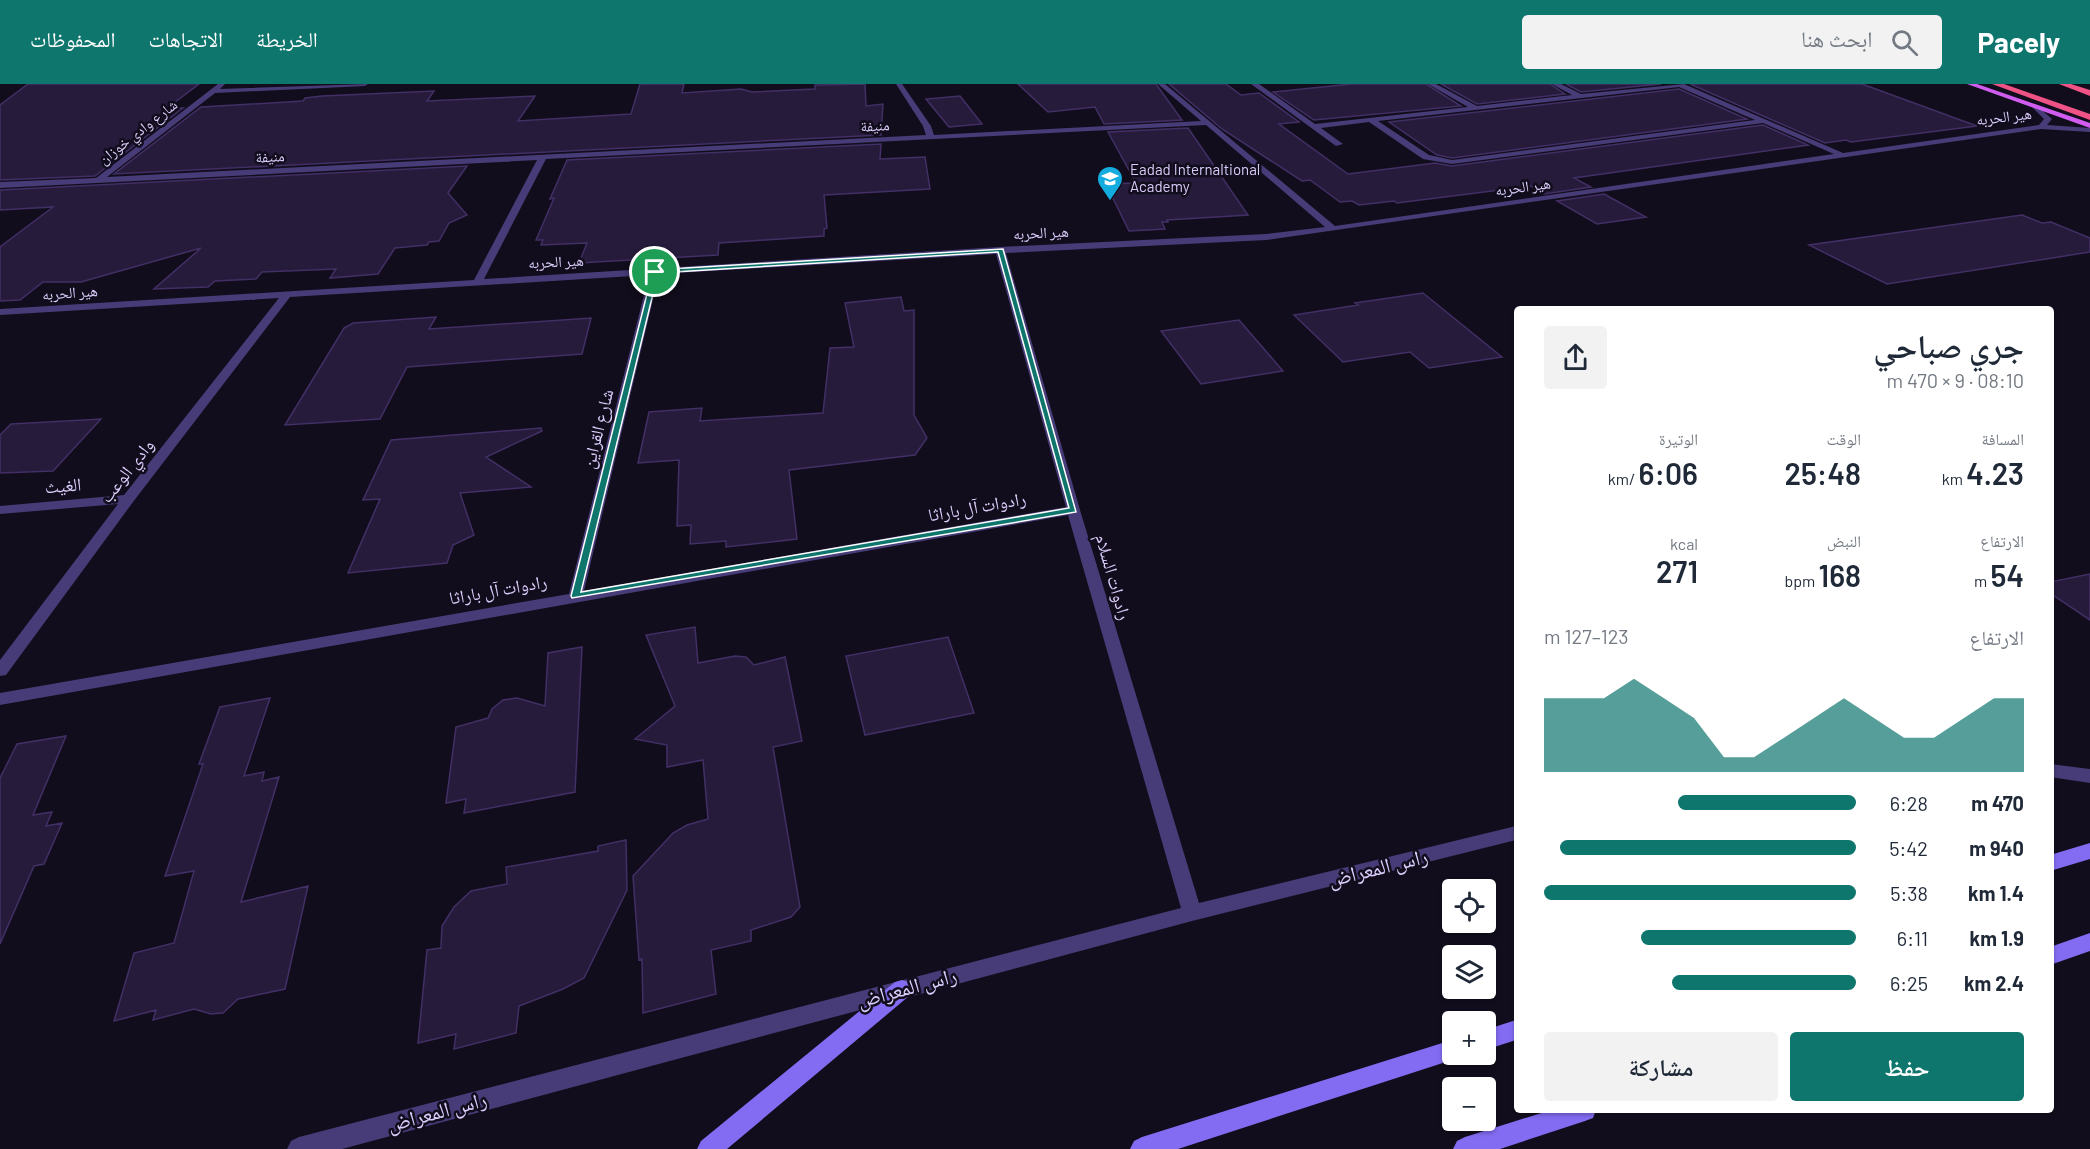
<!DOCTYPE html>
<html lang="ar">
<meta charset="utf-8">
<style>
body{margin:0;font-family:Barlow,"Noto Naskh Arabic",sans-serif;background:#f2f2f3;color:#1f2937;direction:rtl;height:100vh;display:flex;flex-direction:column;font-size:22px;white-space:nowrap}
*{box-sizing:border-box;margin:0}
p{font-size:20px;color:#747a83}
.icon{flex:none;width:33px;height:33px;fill:none;stroke:currentColor;stroke-width:2;stroke-linecap:round;stroke-linejoin:round}
.map{position:relative;flex:1;overflow:hidden;direction:ltr}
.sheet{position:absolute;left:1514px;top:222px;width:540px;height:807px;display:flex;flex-direction:column;background:#fff;border-radius:6px;box-shadow:0 2px 4px #0004;direction:rtl}
.sheet>*{flex:none}
.fabs{position:absolute;left:1442px;top:795px;display:grid;gap:12px}
.fabs a{display:grid;place-items:center;width:54px;height:54px;border-radius:6px;background:#fff;box-shadow:0 2px 4px #0004;font-size:30px}
.pin{position:absolute;display:grid;place-items:center;width:51px;height:51px;color:#fff;margin:-26px;border:3px solid #fff;border-radius:50%;box-shadow:0 2px 6px #0007}
.round{display:grid;place-items:center;flex:none;width:63px;height:63px;border-radius:6px;background:#f2f2f3}
.headline{display:flex;align-items:center;justify-content:space-between;height:102px;padding:0 30px}
h1{font-size:33px;font-weight:600;line-height:45px}
.stats{display:grid;grid-template-columns:repeat(3,1fr);gap:9px;height:102px;padding:6px 30px}
.stats div{display:grid;align-content:center}
.stats b{font-size:30px;font-weight:600}
.stats small{font-size:16px;font-weight:400}
.stats p{font-size:16px}
.chart{height:168px;padding:12px 30px}
.chart p{display:flex;justify-content:space-between}
.chart svg{width:100%;height:108px;margin-top:6px;fill:#0f766e;opacity:.7}
.action{display:flex;gap:12px;margin-top:auto;padding:12px 30px}
.action a{flex:1;height:69px;border-radius:6px;background:#0f766e;color:#fff;font-size:24px;font-weight:600;line-height:69px;text-align:center}
.action a+a{background:#f2f2f3;color:#1f2937}
ul{padding:0 30px;list-style:none;font-size:20px}
li{display:grid;grid-template-columns:96px 72px 1fr;align-items:center;height:45px}
li i{height:15px;border-radius:8px;background:#0f766e}
header{display:flex;align-items:center;gap:36px;box-sizing:border-box;height:84px;padding:0 30px;background:#0f766e;color:#fff}
header strong{font-size:28px}
nav{display:flex;gap:33px;margin-inline-start:auto;font-size:21px}
.search{width:420px;height:54px;background:#f2f2f3;display:flex;align-items:center;gap:15px;box-sizing:border-box;padding:0 21px;border-radius:6px;color:#747a83;font-size:22px}
.map>svg:first-child{display:block}
.building{fill:#261b3b;stroke:#422f65;stroke-width:1.5}
.lines{fill:none;stroke-linecap:round;stroke-linejoin:round}
.street{fill:#473c77;fill-rule:evenodd}
.secondary{fill:#846cf2;fill-rule:evenodd}
.primary{fill:#d05df0;fill-rule:evenodd}
.highway{fill:#ef5285;fill-rule:evenodd}
.route{fill:#0f766e;stroke:#fff;stroke-width:1.5;fill-rule:evenodd}
.labels{text-anchor:middle;stroke-width:5;stroke-linejoin:round;paint-order:stroke}
.far-street-label{font-size:15px;fill:#d9ccfa;stroke:#120d1c}
.far-poi-label{font-size:15px;fill:#d9ccfa;stroke:#120d1c;text-anchor:start}
.street-label{font-size:18px;fill:#d9ccfa;stroke:#120d1c}
.near-street-label{font-size:21px;fill:#d9ccfa;stroke:#120d1c}
</style>
<header>
<strong>Pacely</strong>
<div class="search"><svg class="icon" aria-label="search" viewBox="0 0 24 24"><circle cx="10" cy="10" r="6"/><path d="M15 15l6 6"/></svg>ابحث هنا</div>
<nav><a>الخريطة</a><a>الاتجاهات</a><a>المحفوظات</a></nav>
</header>
<div class="map">
<svg width="2090" height="1065" viewBox="0 0 2090 1065">
<rect width="100%" height="100%" fill="#120d1c"/>
<!-- building -->
<path class="building" d="M 28,0 L 199,0 L 166,25 L 183,24 L 95,92 L 0,96 L 0,21 Z
M 640,0 L 684,0 L 682,9 L 741,5 L 752,8 L 815,5 L 815,1 L 865,0 L 866,22 L 883,20 L 881,51 L 114,90 L 201,23 L 303,17 L 305,14 L 322,12 L 434,7 L 427,17 L 535,12 L 518,37 L 631,30 Z
M 1018,0 L 1156,0 L 1182,36 L 1104,40 L 1095,23 L 1048,28 Z
M 1169,0 L 1226,0 L 1241,11 L 1259,9 L 1299,38 L 1279,40 L 1348,90 L 1435,79 L 1452,82 L 1763,41 L 1808,61 L 1574,94 L 1591,103 L 1544,110 L 1531,102 L 1397,119 L 1394,117 L 1359,121 L 1352,117 L 1340,118 L 1310,96 L 1302,97 L 1222,45 Z
M 1351,0 L 1426,0 L 1461,22 L 1314,36 L 1273,8 Z
M 1441,0 L 1550,0 L 1565,10 L 1477,20 Z
M 1566,0 L 1661,0 L 1581,8 Z
M 1690,0 L 1862,0 L 1977,42 L 1851,58 L 1846,56 L 1825,59 Z
M 1679,5 L 1747,35 L 1452,74 L 1437,71 L 1389,38 Z
M 960,12 L 982,40 L 949,43 L 926,15 Z
M 1188,44 L 1248,131 L 1167,136 L 1168,138 L 1162,138 L 1165,145 L 1129,147 L 1106,100 L 1136,99 L 1108,48 Z
M 881,60 L 880,75 L 925,73 L 930,105 L 824,111 L 827,144 L 824,145 L 824,152 L 719,159 L 718,171 L 579,179 L 587,159 L 541,161 L 543,156 L 536,156 L 554,114 L 550,115 L 567,76 Z
M 467,82 L 448,109 L 467,131 L 449,139 L 439,157 L 429,158 L 427,161 L 395,164 L 378,190 L 330,194 L 336,185 L 262,188 L 256,195 L 215,197 L 208,203 L 154,205 L 201,164 L 81,198 L 43,198 L 20,216 L 0,217 L 0,163 L 53,123 L 0,126 L 0,106 Z
M 1604,110 L 1646,133 L 1597,140 L 1557,117 Z
M 2022,131 L 2042,139 L 2051,138 L 2090,154 L 2090,168 L 1887,200 L 1809,161 Z
M 1423,209 L 1502,273 L 1429,284 L 1410,268 L 1343,278 L 1294,231 L 1358,221 L 1355,219 Z
M 901,213 L 904,227 L 914,226 L 914,331 L 927,354 L 915,371 L 789,386 L 797,455 L 726,463 L 726,457 L 690,460 L 691,441 L 677,442 L 679,376 L 638,379 L 649,328 L 702,324 L 700,337 L 823,329 L 830,264 L 854,263 L 845,219 Z
M 436,233 L 429,245 L 591,234 L 582,270 L 407,283 L 380,335 L 285,341 L 344,244 L 353,239 Z
M 1239,236 L 1283,287 L 1201,300 L 1161,247 Z
M 101,335 L 53,387 L 0,389 L 0,351 L 11,340 Z
M 541,344 L 542,347 L 486,373 L 531,403 L 460,409 L 474,451 L 453,461 L 447,479 L 348,489 L 380,415 L 363,416 L 391,356 Z
M 2090,490 L 2090,536 L 2050,509 L 2050,498 Z
M 695,543 L 698,579 L 735,572 L 746,573 L 754,581 L 785,573 L 802,657 L 773,663 L 800,823 L 791,833 L 751,846 L 751,857 L 711,866 L 716,910 L 643,929 L 642,875 L 639,876 L 633,792 L 673,749 L 687,741 L 708,735 L 703,676 L 667,683 L 667,661 L 635,655 L 675,622 L 646,551 Z
M 948,553 L 974,629 L 865,651 L 846,572 Z
M 582,563 L 575,708 L 464,729 L 466,715 L 446,719 L 456,643 L 488,634 L 492,625 L 503,616 L 517,614 L 545,622 L 548,569 Z
M 270,614 L 244,692 L 264,688 L 262,697 L 279,693 L 241,818 L 308,802 L 285,905 L 238,915 L 223,929 L 211,930 L 194,925 L 153,936 L 156,926 L 114,937 L 134,869 L 174,859 L 194,787 L 165,792 L 203,680 L 199,680 L 220,623 Z
M 66,652 L 33,731 L 52,728 L 46,742 L 62,739 L 44,780 L 34,782 L 0,860 L 0,694 L 17,660 Z
M 626,756 L 627,806 L 584,894 L 563,905 L 519,922 L 516,949 L 454,965 L 456,950 L 418,959 L 427,866 L 441,864 L 442,842 L 454,823 L 471,807 L 507,800 L 506,783 L 598,767 L 598,762 Z"/>
<g class="lines">
<!-- street -->
<path class="street" d="M 218,0 L 225,0 L 220,5 L 368,0 L 365,2 L 215,9 L 107,93 L 926,51 L 923,42 L 896,0 L 902,0 L 931,42 L 934,51 L 1201,37 L 1158,0 L 1165,0 L 1335,142 L 1834,70 L 1763,39 L 1452,80 L 1423,75 L 1369,38 L 1321,44 L 1343,60 L 1336,62 L 1251,0 L 1259,0 L 1315,40 L 1468,23 L 1428,0 L 1436,0 L 1477,22 L 1572,11 L 1552,0 L 1561,0 L 1581,10 L 1684,0 L 1843,69 L 2039,41 L 2044,35 L 2031,22 L 2035,20 L 2052,35 L 2047,41 L 2090,44 L 2090,48 L 2041,45 L 1266,156 L 1006,169 L 1080,426 L 1199,819 L 1516,742 L 1516,756 L 1192,837 L 342,1065 L 287,1065 L 291,1057 L 299,1053 L 1181,824 L 1068,431 L 0,621 L 0,609 L 569,510 L 649,191 L 290,213 L 133,418 L 6,591 L 0,592 L 0,576 L 118,420 L 0,430 L 0,422 L 124,411 L 279,214 L 0,231 L 0,225 L 474,196 L 537,76 L 0,104 L 0,98 L 96,94 ZM 1679,3 L 1755,36 L 1452,76 L 1429,71 L 1378,37 ZM 1206,41 L 1325,143 L 1266,150 L 1000,163 L 484,195 L 546,75 ZM 996,170 L 1066,423 L 584,507 L 659,190 Z
M 2050,680 L 2090,685 L 2090,699 L 2050,693 Z"/>
<!-- secondary -->
<path class="secondary" d="M 2090,759 L 2090,775 L 2050,787 L 2050,771 Z
M 2090,849 L 2090,867 L 2050,881 L 2050,863 Z
M 902,896 L 909,898 L 912,905 L 909,912 L 727,1065 L 697,1065 L 701,1057 L 895,898 Z
M 1516,936 L 1516,956 L 1485,966 L 1485,946 Z
M 1452,956 L 1452,970 L 1461,970 L 1452,976 L 1178,1065 L 1130,1065 L 1134,1057 L 1142,1053 Z
M 1551,1026 L 1596,1026 L 1593,1034 L 1585,1037 L 1500,1065 L 1453,1065 L 1457,1057 L 1465,1053 Z"/>
<!-- primary -->
<path class="primary" d="M 1967,0 L 1977,0 L 2090,39 L 2090,44 Z"/>
<!-- highway -->
<path class="highway" d="M 1992,0 L 2004,0 L 2090,30 L 2090,36 Z
M 2059,0 L 2071,0 L 2090,6 L 2090,12 Z"/>
</g>
<!-- route -->
<path class="route" d="M 1003,165 L 1076,428 L 572,514 L 571,512 L 653,186 ZM 998,168 L 1069,424 L 581,508 L 658,189 Z"/>
<!-- icons -->
<defs>
<symbol id="school-pin" viewBox="-11 -11 22 30"><path d="M0 17L-7.5 6A9.5 9.5 0 1 1 7.5 6Z" fill="#14abdf" stroke="#120d1c"/><path d="M0-5L7-2L0 1L-7-2ZM-4 1L0 2.5L4 1V4Q0 6-4 4Z" fill="#fff"/></symbol>
</defs>
<g fill-rule="evenodd">
<use href="#school-pin" x="1095" y="80" width="30" height="40"/>
</g>
<g class="labels">
<!-- far-street labels -->
<g class="far-street-label">
<text transform="translate(2004 33) rotate(-7)" y="5">هير الحربه</text>
<text transform="translate(875 42) rotate(-3)" y="5">منيفة</text>
<text transform="translate(138 48) rotate(-38)" y="5">شارع وادي خوزان</text>
<text transform="translate(270 73) rotate(-3)" y="5">منيفة</text>
<text transform="translate(1523 103) rotate(-8)" y="5">هير الحربه</text>
<text transform="translate(1041 149) rotate(-3)" y="5">هير الحربه</text>
<text transform="translate(556 178) rotate(-3)" y="5">هير الحربه</text>
<text transform="translate(70 209) rotate(-4)" y="5">هير الحربه</text>
</g>
<!-- far-poi labels -->
<g class="far-poi-label">
<text x="1130" y="91">Eadad Internaltional<tspan x="1130" dy="17">Academy</tspan></text>
</g>
<!-- street labels -->
<g class="street-label">
<text transform="translate(598 345) rotate(-76)" y="6">شارع القراين</text>
<text transform="translate(127 387) rotate(-52)" y="6">وادي الوعب</text>
<text transform="translate(63 402) rotate(-5)" y="6">الغيث</text>
<text transform="translate(977 423) rotate(-10)" y="6">رادوات آل باراثا</text>
<text transform="translate(1113 493) rotate(74)" y="6">رادوات السلام</text>
<text transform="translate(498 506) rotate(-10)" y="6">رادوات آل باراثا</text>
</g>
<!-- near-street labels -->
<g class="near-street-label">
<text transform="translate(1378 784) rotate(-14)" y="7">راس المعراض</text>
<text transform="translate(907 904) rotate(-15)" y="7">راس المعراض</text>
<text transform="translate(437 1028) rotate(-15)" y="7">راس المعراض</text>
</g>
</g>
</svg>
<div class="fabs">
<a><svg class="icon" aria-label="locate" viewBox="0 0 24 24"><circle cx="12" cy="12" r="6"/><path d="M12 2v4M12 18v4M2 12h4M18 12h4"/></svg></a>
<a><svg class="icon" aria-label="layers" viewBox="0 0 24 24"><path d="M12 4l9 5-9 5-9-5zM3 14l9 5 9-5"/></svg></a>
<a>+</a>
<a>−</a>
</div>
<div class="pin" style="left:655px;top:188px;background:#1e9e55"><svg class="icon" aria-label="arrive" viewBox="0 0 24 24"><path d="M6 21V4h12l-3 4 3 4H6"/></svg></div>
<section class="sheet">
<div class="headline"><div><h1>جري صباحي</h1><p>08:10 · 9 × 470 m</p></div><a class="round"><svg class="icon" aria-label="share" viewBox="0 0 24 24"><path d="M12 15V3M7 8l5-5 5 5M5 13v7h14v-7"/></svg></a></div>
<div class="stats">
<div><p>المسافة</p><b>4.23<small> km</small></b></div>
<div><p>الوقت</p><b>25:48</b></div>
<div><p>الوتيرة</p><b>6:06<small> /km</small></b></div>
</div>
<div class="stats">
<div><p>الارتفاع</p><b>54<small> m</small></b></div>
<div><p>النبض</p><b>168<small> bpm</small></b></div>
<div><p>kcal</p><b>271</b></div>
</div>
<div class="chart"><p><span>الارتفاع</span>123–127 m</p>
<svg viewBox="0 0 160 44" preserveAspectRatio="none"><path d="M0 44V14L10 14L20 14L30 6L40 14L50 22L60 38L70 38L80 30L90 22L100 14L110 22L120 30L130 30L140 22L150 14L160 14V44z"/></svg>
</div>
<ul>
<li><b>470 m</b>6:28<i style="width:57%"></i></li>
<li><b>940 m</b>5:42<i style="width:95%"></i></li>
<li><b>1.4 km</b>5:38<i style="width:100%"></i></li>
<li><b>1.9 km</b>6:11<i style="width:69%"></i></li>
<li><b>2.4 km</b>6:25<i style="width:59%"></i></li>
</ul>
<div class="action"><a>حفظ</a><a>مشاركة</a></div>
</section>
</div>
